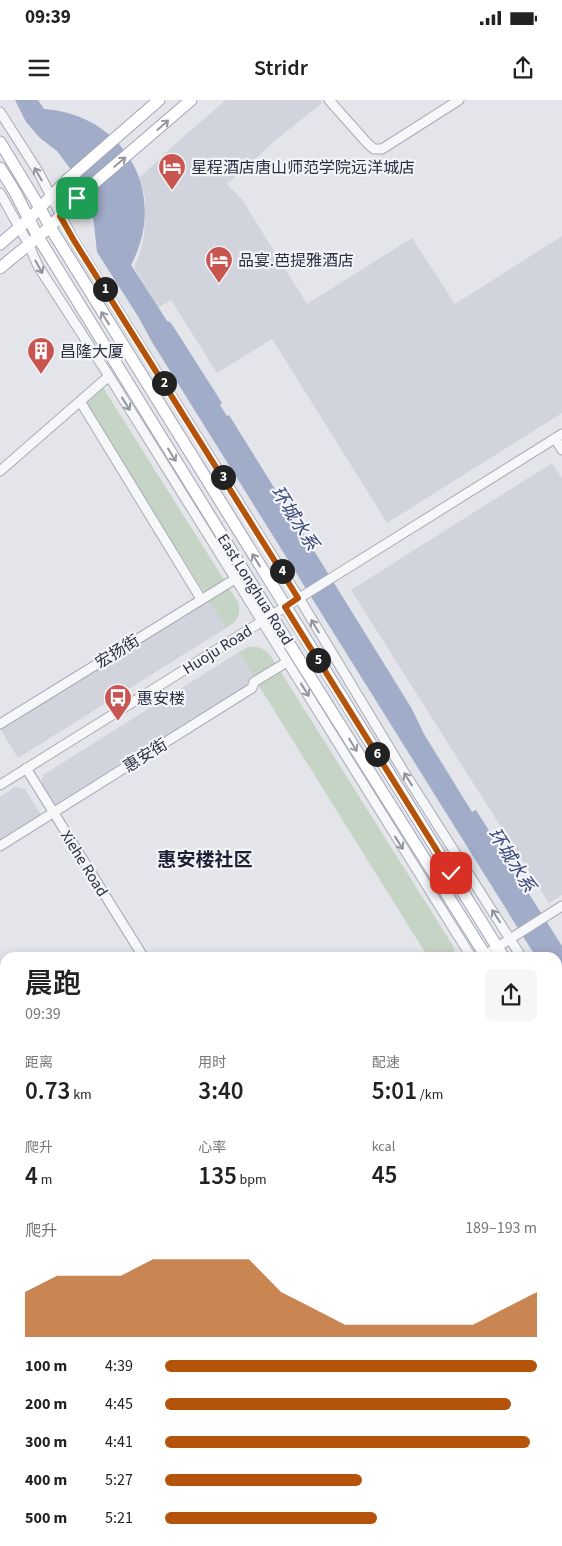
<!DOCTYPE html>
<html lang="zh">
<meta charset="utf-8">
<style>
body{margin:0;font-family:"Source Sans 3","Noto Sans SC",sans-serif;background:#f6f6f6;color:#222;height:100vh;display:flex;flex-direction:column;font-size:19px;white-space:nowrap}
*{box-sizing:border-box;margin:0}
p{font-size:16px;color:#767676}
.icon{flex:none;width:28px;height:28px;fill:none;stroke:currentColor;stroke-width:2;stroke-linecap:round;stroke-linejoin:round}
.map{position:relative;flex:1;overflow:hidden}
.sheet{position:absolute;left:0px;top:852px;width:562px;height:594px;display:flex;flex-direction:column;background:#fff;border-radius:15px 15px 0 0;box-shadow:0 2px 8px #0003}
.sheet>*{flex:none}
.pin{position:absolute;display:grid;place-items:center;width:42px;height:42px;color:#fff;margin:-21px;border-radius:10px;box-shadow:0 2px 8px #0006}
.km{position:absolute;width:25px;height:25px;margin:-12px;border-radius:50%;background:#222;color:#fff;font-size:14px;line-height:25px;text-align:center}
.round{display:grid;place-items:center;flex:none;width:52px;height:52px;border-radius:8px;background:#f6f6f6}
.summary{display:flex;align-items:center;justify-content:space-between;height:85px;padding:0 25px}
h1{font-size:28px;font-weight:600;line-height:38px}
.stats{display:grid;grid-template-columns:repeat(3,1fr);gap:8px;height:85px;padding:5px 25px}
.stats div{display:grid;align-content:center}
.stats b{font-size:25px;font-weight:600}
.stats small{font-size:14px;font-weight:400}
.stats p{font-size:14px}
.chart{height:140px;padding:10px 25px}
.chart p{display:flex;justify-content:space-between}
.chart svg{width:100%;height:90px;margin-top:5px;fill:#b45309;opacity:.7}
ul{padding:0 25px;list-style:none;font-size:16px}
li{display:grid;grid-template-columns:80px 60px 1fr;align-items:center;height:38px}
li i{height:12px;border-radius:6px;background:#b45309}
.status{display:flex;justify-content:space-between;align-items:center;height:35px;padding:0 25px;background:#fff;direction:ltr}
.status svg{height:14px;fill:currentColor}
header{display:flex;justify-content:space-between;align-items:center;height:65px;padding:0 25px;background:#fff;font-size:22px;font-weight:600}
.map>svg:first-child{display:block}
.built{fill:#d2d4dd}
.green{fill:#c6d4c5}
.water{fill:#a1acc9}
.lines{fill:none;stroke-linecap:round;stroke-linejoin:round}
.minor-casing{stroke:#a9abb5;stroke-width:11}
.major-casing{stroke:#a3a7b6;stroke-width:13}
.minor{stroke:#f6f7f9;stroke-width:9}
.major{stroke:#fff;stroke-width:11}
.oneway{stroke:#9698a1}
.oneway2{stroke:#91949e}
.route-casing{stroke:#fff;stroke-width:10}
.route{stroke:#b45309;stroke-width:6}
.labels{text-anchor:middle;stroke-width:4.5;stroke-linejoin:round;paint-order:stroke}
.poi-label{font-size:16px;fill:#2c3043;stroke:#f3f4f8;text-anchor:start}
.street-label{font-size:16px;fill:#2c3043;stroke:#f3f4f8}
.water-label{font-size:18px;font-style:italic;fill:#384775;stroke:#f3f4f8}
.quarter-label{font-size:19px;font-weight:bold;fill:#1e2134;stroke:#f3f4f8}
</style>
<div class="status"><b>09:39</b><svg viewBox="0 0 49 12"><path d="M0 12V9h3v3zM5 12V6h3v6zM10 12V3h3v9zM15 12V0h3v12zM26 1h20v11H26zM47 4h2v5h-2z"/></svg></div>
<header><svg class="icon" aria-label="menu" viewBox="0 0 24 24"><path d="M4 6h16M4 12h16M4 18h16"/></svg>Stridr<svg class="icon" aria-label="share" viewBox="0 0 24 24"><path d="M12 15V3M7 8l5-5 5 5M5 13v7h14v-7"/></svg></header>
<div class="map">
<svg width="562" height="1446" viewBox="0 0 562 1446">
<rect width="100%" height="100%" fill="#e4e5eb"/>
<!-- built -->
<path class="built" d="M 226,0 L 320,0 L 322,3 L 277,39 L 227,84 L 241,98 L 307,204 L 412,138 L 455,204 L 562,136 L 562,313 L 387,423 L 272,239 L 217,273 L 171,200 L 158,208 L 134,168 L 140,153 L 144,136 L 145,116 L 145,97 L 139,78 L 184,36 Z
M 552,363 L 562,378 L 562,795 L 549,803 L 351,490 Z
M 208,499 L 226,528 L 18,658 L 0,629 Z
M 239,552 L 257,583 L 54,711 L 40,688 L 43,675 Z
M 15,687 L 25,689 L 43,718 L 0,746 L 0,697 Z
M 5,1078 L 5,1222 L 0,1210 L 0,1081 Z"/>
<!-- green -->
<path class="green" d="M 102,286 L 238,502 C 242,515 237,522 226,528 L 85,302 Z
M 248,547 C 260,546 265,549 272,558 L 455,849 L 450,857 L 428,857 L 257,583 L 239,552 Z
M 558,1016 L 562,1024 L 562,1067 L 561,1068 L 558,1063 Z
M 5,1078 L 5,1156 L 2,1150 L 0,1151 L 0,1081 Z"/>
<!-- water -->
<path class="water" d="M 15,0 L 38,0 L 44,9 C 125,15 169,93 131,165 L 167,221 L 170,222 L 175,229 L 222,303 L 220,305 L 227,316 L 229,315 L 288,410 L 287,411 L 293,421 L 295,420 L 412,609 L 424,634 L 472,712 L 476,710 L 562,846 L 562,899 L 558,892 L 558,858 L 536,857 L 152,242 L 139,218 L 97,152 L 93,116 L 86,94 L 75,75 L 57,51 L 40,38 L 26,22 Z"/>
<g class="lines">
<defs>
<path id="minor" d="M 329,0 L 368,44 L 374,49 L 382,49 L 459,0
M 0,12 L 39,73 L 73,139 L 299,498 L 404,672 L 522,858
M 0,93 L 28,143 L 38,166 L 109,276 L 472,858
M 80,301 L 201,499
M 555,338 L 562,350
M 0,371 L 109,276
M 0,624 L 235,479
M 26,668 L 144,858
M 0,685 L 562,334
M 0,746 L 252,588 L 254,582 L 287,562
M 480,858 L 562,806
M 558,914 L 562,921
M 0,945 L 5,942
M 558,996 L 562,1003
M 558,1080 L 562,1077
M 0,1272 L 5,1284
M 0,1394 L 5,1392
M 150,1441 L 153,1446
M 507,1441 L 510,1446"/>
<path id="major" d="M 0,42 L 40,108 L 50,127 L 504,858
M 0,68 L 15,92 L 38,137 L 271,515 L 487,858
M 0,144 L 29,119 L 66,81 L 159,0
M 0,168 L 50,127 L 77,98 L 191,0
M 558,943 L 562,951
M 558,971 L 562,979
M 558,1340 L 562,1337
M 558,1351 L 562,1348
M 389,1446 L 396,1441
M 407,1446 L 414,1441"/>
</defs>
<!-- minor casing -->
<use href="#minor" class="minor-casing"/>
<!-- major casing -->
<use href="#major" class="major-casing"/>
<!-- minor -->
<use href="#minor" class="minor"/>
<!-- major -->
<use href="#major" class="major"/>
</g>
<!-- one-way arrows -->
<defs><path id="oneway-shaft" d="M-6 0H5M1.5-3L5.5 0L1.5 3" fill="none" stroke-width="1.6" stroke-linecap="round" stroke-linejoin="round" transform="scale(1.25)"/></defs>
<g class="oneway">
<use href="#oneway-shaft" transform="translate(163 25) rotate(-41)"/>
<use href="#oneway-shaft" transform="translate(120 62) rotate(-40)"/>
<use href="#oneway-shaft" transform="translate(105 218) rotate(-122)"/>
<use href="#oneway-shaft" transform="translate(172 355) rotate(58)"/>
<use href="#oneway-shaft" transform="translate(256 460) rotate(-122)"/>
<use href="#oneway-shaft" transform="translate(353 645) rotate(58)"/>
</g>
<g class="oneway2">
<use href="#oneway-shaft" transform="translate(38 74) rotate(-120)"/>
<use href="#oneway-shaft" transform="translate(39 167) rotate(61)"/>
<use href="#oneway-shaft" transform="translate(126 304) rotate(58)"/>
<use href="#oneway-shaft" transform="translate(315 526) rotate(-121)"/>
<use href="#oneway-shaft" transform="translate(305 590) rotate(58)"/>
<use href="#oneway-shaft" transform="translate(408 679) rotate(-122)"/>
<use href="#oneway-shaft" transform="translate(399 743) rotate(58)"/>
<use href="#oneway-shaft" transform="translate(496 816) rotate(-123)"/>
</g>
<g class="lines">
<defs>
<path id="route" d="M 77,98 L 60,116 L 73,139 L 298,498 L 285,507 L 451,773"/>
</defs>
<!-- route casing -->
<use href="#route" class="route-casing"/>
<!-- route -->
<use href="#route" class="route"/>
</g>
<!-- icons -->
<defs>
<symbol id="hotel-pin" viewBox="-11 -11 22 30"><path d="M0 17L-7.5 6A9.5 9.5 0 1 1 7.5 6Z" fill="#c95550" stroke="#f3f4f8"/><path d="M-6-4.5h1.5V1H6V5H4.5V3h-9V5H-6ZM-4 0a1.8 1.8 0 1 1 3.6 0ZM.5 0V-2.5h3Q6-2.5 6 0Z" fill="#fff"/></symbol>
<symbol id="building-pin" viewBox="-11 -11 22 30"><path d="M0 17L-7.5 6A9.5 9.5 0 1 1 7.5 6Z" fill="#c95550" stroke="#f3f4f8"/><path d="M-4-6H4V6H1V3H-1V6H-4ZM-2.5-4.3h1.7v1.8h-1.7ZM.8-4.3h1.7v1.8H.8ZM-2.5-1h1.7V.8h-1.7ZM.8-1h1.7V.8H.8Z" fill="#fff"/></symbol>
<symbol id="bus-pin" viewBox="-11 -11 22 30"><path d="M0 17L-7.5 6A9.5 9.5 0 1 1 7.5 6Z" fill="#c95550" stroke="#f3f4f8"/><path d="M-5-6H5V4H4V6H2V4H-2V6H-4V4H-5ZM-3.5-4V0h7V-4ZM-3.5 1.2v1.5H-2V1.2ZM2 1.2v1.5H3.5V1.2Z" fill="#fff"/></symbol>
</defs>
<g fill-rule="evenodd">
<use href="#hotel-pin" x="156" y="51" width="32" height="43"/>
<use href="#hotel-pin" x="203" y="144" width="32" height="43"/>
<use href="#building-pin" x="25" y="235" width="32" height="43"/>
<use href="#bus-pin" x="102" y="582" width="32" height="43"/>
</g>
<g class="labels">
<!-- poi labels -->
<g class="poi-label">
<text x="191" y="73">星程酒店唐山师范学院远洋城店</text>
<text x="238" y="166">品宴.芭提雅酒店</text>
<text x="60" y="257">昌隆大厦</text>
<text x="137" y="604">惠安楼</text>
</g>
<!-- street labels -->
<g class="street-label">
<text transform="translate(256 489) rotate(58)" y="6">East Longhua Road</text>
<text transform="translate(217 549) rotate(-32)" y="6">Huoju Road</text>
<text transform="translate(117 551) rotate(-32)" y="6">宏扬街</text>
<text transform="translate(145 655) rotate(-32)" y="6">惠安街</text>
<text transform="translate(85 763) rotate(58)" y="6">Xiehe Road</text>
</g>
<!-- water labels -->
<g class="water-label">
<text transform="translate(295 418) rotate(58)" y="6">环城水系</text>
<text transform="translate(512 760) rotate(58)" y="6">环城水系</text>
</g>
<!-- quarter labels -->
<g class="quarter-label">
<text x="205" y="766">惠安楼社区</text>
</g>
</g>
</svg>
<div class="pin" style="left:77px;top:98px;background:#1e9e55"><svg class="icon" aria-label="arrive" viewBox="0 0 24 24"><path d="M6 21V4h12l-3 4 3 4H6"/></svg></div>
<div class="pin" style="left:451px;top:773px;background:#d93025"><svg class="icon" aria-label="check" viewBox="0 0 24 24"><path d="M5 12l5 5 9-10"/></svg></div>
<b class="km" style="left:105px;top:189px">1</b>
<b class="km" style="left:164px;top:283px">2</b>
<b class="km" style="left:223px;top:377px">3</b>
<b class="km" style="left:282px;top:471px">4</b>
<b class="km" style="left:318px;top:560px">5</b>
<b class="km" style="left:377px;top:654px">6</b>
<section class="sheet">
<div class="summary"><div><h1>晨跑</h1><p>09:39</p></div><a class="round"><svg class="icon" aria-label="share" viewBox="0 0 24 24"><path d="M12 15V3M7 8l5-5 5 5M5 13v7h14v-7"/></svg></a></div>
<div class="stats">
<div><p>距离</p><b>0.73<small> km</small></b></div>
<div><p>用时</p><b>3:40</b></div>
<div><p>配速</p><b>5:01<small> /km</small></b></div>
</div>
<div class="stats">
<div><p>爬升</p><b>4<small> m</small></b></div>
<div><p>心率</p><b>135<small> bpm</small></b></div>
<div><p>kcal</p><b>45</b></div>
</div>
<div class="chart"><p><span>爬升</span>189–193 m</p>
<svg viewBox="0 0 160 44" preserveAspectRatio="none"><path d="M0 44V22L10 14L20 14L30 14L40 6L50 6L60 6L70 6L80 22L90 30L100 38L110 38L120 38L130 38L140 38L150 30L160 22V44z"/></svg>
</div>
<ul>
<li><b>100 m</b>4:39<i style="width:100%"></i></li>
<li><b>200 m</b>4:45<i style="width:93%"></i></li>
<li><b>300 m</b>4:41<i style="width:98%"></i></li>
<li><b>400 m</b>5:27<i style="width:53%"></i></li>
<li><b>500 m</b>5:21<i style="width:57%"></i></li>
</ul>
</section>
</div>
